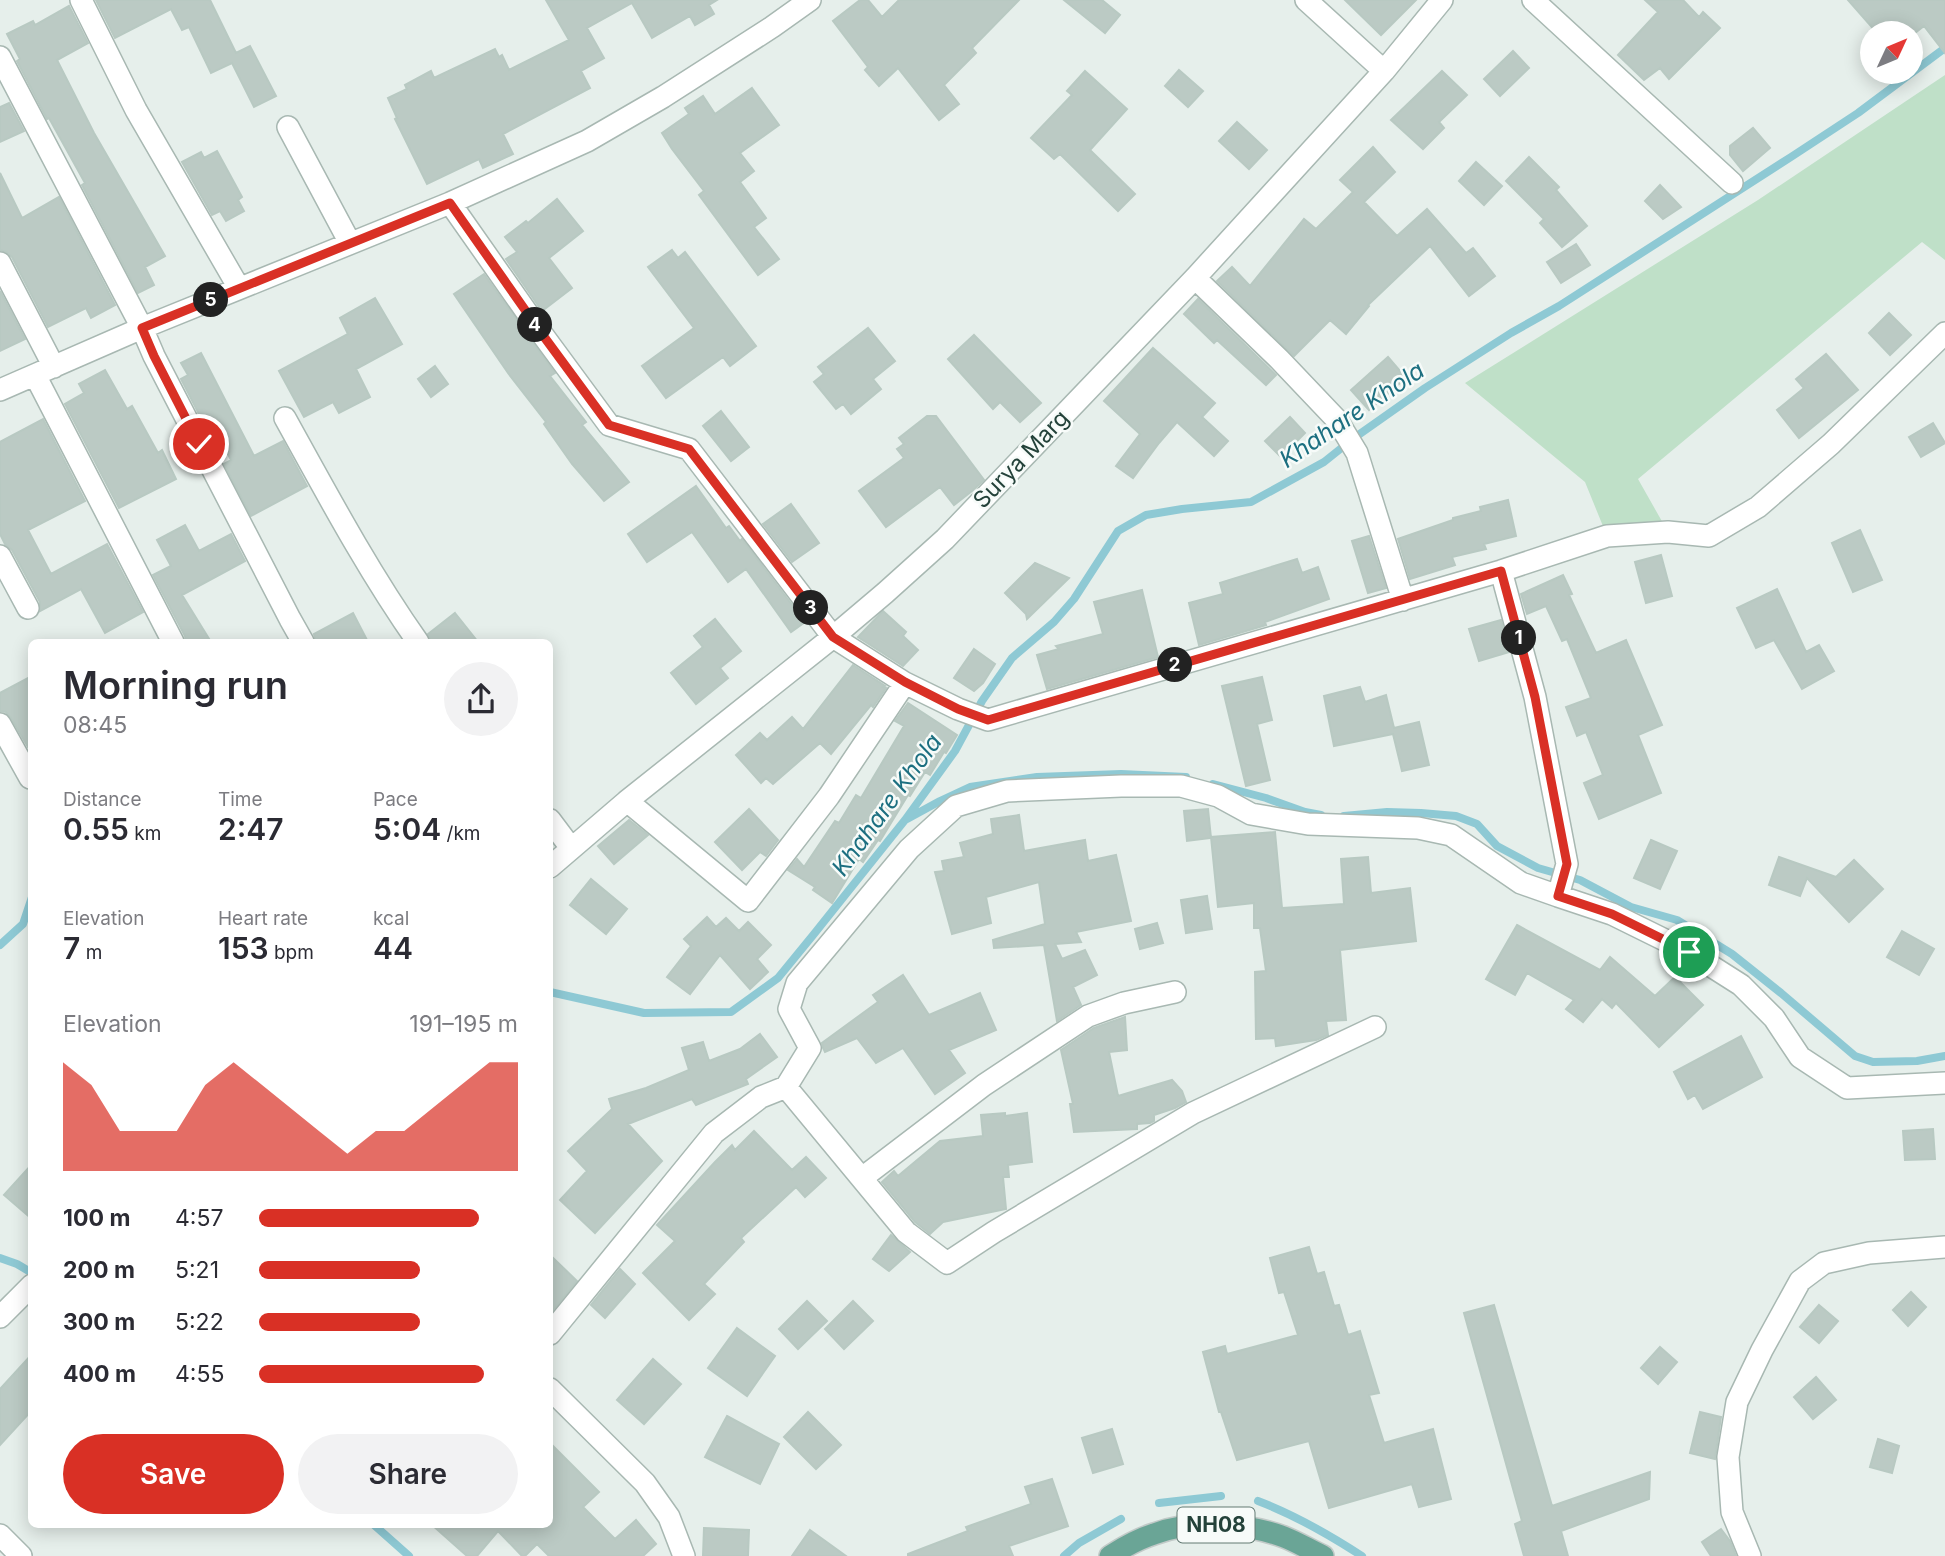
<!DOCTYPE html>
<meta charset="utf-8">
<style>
body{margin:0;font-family:Inter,sans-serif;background:#f2f2f3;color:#2b2b33;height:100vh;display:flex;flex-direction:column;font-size:26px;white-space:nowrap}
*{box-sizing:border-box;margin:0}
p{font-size:23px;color:#7c7c81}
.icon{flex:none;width:38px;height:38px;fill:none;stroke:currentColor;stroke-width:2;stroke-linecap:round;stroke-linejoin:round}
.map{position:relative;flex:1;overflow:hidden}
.drawer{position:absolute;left:28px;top:639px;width:525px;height:889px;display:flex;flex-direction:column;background:#fff;border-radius:10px;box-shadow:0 4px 18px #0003}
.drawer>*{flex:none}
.needle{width:46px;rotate:46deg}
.fabs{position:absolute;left:1860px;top:21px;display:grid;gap:14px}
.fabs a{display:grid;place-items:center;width:63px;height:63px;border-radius:50%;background:#fff;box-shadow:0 4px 18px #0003;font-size:35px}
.pin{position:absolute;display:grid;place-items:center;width:60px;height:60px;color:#fff;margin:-30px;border:4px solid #fff;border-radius:50%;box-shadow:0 2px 7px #0007}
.km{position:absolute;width:35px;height:35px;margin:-18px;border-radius:50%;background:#222;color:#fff;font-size:19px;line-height:35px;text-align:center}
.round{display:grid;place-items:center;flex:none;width:74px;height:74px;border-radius:37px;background:#f2f2f3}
.overview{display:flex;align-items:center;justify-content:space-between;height:119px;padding:0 35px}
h1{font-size:38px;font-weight:600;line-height:52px}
.metrics{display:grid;grid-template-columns:repeat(3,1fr);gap:10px;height:119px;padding:7px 35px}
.metrics div{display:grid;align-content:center}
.metrics b{font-size:30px;font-weight:600}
.metrics small{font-size:19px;font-weight:400}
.metrics p{font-size:19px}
.chart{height:196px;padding:14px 35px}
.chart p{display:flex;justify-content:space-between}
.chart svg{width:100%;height:126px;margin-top:7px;fill:#d93025;opacity:.7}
.action{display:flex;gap:14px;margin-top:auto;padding:14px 35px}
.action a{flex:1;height:80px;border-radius:42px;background:#d93025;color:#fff;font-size:28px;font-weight:600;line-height:80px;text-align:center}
.action a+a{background:#f2f2f3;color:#2b2b33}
ul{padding:0 35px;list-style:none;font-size:23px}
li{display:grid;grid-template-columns:112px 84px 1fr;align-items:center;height:52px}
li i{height:18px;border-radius:9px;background:#d93025}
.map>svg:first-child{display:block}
.green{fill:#bfe0c8}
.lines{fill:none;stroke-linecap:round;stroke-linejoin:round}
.stream{stroke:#8ec9d4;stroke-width:8}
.building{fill:#bbcac4;stroke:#b8c9c2;stroke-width:2}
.minor-casing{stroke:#a8b8b2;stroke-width:24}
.primary-casing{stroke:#c2cac8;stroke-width:24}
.minor{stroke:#fff;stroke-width:21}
.primary{stroke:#6aa596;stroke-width:21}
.route-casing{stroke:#fff;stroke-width:14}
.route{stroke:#d93025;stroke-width:9}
.labels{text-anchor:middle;stroke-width:5;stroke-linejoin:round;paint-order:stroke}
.shield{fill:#f7fbf9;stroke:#637a73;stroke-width:2}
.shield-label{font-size:21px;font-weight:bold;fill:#24423a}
.street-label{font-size:23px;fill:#24423a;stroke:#f7fbf9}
.water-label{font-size:24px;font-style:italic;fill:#1c6f80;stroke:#f7fbf9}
</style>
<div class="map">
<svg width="1945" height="1556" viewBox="0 0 1945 1556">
<rect width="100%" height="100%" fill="#e6efeb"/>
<!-- green -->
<path class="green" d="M 1945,75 L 1945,260 L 1922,242 L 1638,479 L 1668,532 L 1607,536 L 1585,482 L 1465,383 L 1758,200 Z"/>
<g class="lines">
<!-- stream -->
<path class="stream" d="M 1213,784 L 1266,798 L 1305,812 L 1321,815
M 1344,816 L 1387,812 L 1421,813 L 1456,816 L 1477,824 L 1497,846 L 1538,868 L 1580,880 L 1631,907 L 1677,920 L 1732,954 L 1781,993 L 1855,1056 L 1873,1062 L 1917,1061 L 1945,1056
M 907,819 L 940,801 L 970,787 L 1037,777 L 1121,774 L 1186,777
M 0,945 L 23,924 L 32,897
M 550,992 L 644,1013 L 731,1012 L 778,978 L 814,934 L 905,820 L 955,751 L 982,701 L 1012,658 L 1054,622 L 1074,599 L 1118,531 L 1146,515 L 1182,509 L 1251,502 L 1324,462 L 1354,438 L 1425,388 L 1511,333 L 1559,306 L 1791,157 L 1858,113 L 1945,48
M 0,1258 L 17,1264 L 32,1273
M 1258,1501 C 1295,1515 1328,1534 1362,1556
M 1159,1503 L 1221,1496
M 373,1524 L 409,1556
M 1064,1556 L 1079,1543 L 1121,1519"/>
</g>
<!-- building -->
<path class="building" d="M 96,0 L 210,0 L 236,53 L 250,46 L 276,96 L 254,107 L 232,63 L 211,73 L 189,27 L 182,30 L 171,9 L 115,38 Z
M 546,0 L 717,0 L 709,5 L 714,14 L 695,25 L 690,16 L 652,38 L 632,3 L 587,28 L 604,58 L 581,71 L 590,88 L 503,134 L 513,154 L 483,168 L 479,159 L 427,184 L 395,119 L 397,118 L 388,98 L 407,89 L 405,85 L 431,71 L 434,78 L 495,49 L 499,57 L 502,55 L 509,70 L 569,40 Z
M 860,0 L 868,0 L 882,17 L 899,0 L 1019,0 L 972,48 L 976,53 L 944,85 L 959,104 L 939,120 L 898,68 L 879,86 L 865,70 L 868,67 L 833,21 Z
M 1064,0 L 1102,0 L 1120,15 L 1105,33 Z
M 1345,0 L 1416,0 L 1381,35 Z
M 1645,0 L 1683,0 L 1699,17 L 1703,12 L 1720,28 L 1669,79 L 1660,68 L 1644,80 L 1618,55 L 1658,12 Z
M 1848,0 L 1945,0 L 1945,53 L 1924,26 L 1915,33 L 1877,33 Z
M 69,6 L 88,43 L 57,60 L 94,133 L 165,256 L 145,267 L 154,285 L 138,293 L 82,185 L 85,183 L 49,118 L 47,119 L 17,61 L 20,59 L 7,34 L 33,21 L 35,25 Z
M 1513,51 L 1529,68 L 1500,96 L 1484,79 Z
M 1179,70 L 1203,91 L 1188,107 L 1165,86 Z
M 1085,71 L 1127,109 L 1090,150 L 1135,194 L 1118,211 L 1060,154 L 1054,159 L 1031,138 L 1072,95 L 1067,91 Z
M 1442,71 L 1467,95 L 1439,122 L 1444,128 L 1423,149 L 1391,120 Z
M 752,88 L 779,125 L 740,153 L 754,171 L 740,182 L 766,218 L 754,227 L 779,259 L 758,275 L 699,195 L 704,191 L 672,149 L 662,133 L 689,114 L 685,108 L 703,96 L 715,114 Z
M 9,103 L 24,131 L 0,142 L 0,107 Z
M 1237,122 L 1267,150 L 1249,169 L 1219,141 Z
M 1753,128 L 1770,148 L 1743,171 L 1730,155 L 1730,146 Z
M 1373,147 L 1395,172 L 1364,202 L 1397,236 L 1427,209 L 1466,253 L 1473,248 L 1495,276 L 1469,296 L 1430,246 L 1368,305 L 1369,306 L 1346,334 L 1330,320 L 1294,356 L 1217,281 L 1232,267 L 1250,286 L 1304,219 L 1316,229 L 1353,192 L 1340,180 Z
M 217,151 L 242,197 L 238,200 L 244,211 L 226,221 L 220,211 L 212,215 L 182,162 L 201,152 L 204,158 Z
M 1529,157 L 1559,187 L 1556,190 L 1587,226 L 1562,247 L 1540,223 L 1544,219 L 1506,181 Z
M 1476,162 L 1502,186 L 1484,205 L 1459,181 Z
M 0,173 L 22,218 L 59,197 L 115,305 L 91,318 L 86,308 L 48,327 L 12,257 L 6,252 L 0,250 Z
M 1660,185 L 1681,207 L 1663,219 L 1645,201 Z
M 557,199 L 583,231 L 549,258 L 572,288 L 542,311 L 506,259 L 517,252 L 505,237 L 526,221 L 528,223 Z
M 1576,244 L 1590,265 L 1561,283 L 1547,262 Z
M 672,250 L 678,258 L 685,252 L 756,346 L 730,366 L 723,357 L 666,398 L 642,366 L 694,328 L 648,267 Z
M 484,274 L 555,373 L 550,376 L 586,422 L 582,425 L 629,482 L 604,501 L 572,464 L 544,424 L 546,422 L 508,373 L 454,294 Z
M 0,291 L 25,339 L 0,351 Z
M 375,298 L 402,344 L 356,369 L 370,397 L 339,413 L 333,402 L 304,417 L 279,371 L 348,334 L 340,318 Z
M 1198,299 L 1276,375 L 1266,385 L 1217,340 L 1214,343 L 1184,314 Z
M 1889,313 L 1911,335 L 1890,355 L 1869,333 Z
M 868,328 L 895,361 L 873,379 L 881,389 L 851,414 L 843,404 L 836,409 L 814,382 L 824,374 L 818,367 Z
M 974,335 L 1041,403 L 1020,422 L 1000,402 L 993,409 L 948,359 Z
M 1153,348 L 1215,403 L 1202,417 L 1228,441 L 1214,456 L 1177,422 L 1159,443 L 1133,478 L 1116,466 L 1140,434 L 1104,401 Z
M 201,353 L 254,456 L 283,441 L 307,486 L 251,516 L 224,464 L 231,460 L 209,417 L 202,420 L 181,379 L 188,375 L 181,363 Z
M 1826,354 L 1858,390 L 1799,438 L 1777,410 L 1804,388 L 1796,379 Z
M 1388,357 L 1406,378 L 1369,410 L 1351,390 Z
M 435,366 L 448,384 L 431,397 L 418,379 Z
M 105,370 L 127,409 L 132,406 L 158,453 L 162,450 L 176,479 L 119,508 L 65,404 L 84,393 L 79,384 Z
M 721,411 L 749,447 L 731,461 L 703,426 Z
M 927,416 L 936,416 L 984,480 L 972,491 L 954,505 L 940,487 L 886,527 L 859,491 L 904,458 L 897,449 L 904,444 L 899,438 Z
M 1290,417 L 1305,433 L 1281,457 L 1265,441 Z
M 43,419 L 85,501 L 28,530 L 51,574 L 107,544 L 143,612 L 105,633 L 81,589 L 40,611 L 40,602 L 12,550 L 5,544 L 0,534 L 0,442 Z
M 1933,423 L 1945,443 L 1921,457 L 1909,437 Z
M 696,486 L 726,528 L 729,526 L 740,541 L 742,539 L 805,622 L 791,632 L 746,569 L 728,582 L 692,532 L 647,562 L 628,534 Z
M 1508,500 L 1516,536 L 1484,544 L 1486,549 L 1452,557 L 1455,565 L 1410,579 L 1398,539 L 1453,520 L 1453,518 L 1481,511 L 1480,507 Z
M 791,504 L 819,543 L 792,562 L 763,524 Z
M 185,525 L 199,551 L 231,534 L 245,561 L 182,595 L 211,642 L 186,642 L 185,636 L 153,575 L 171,566 L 157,540 Z
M 1860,530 L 1882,580 L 1853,592 L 1832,543 Z
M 1369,536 L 1386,588 L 1368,593 L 1352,541 Z
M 1661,555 L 1672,596 L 1646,603 L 1635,562 Z
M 1297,559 L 1302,573 L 1318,567 L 1329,599 L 1265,622 L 1266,625 L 1199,645 L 1189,603 L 1223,594 L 1220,583 Z
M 1035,563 L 1069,578 L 1027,619 L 1026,614 L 1005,593 Z
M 1563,575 L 1572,594 L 1569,595 L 1596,653 L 1626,640 L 1662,725 L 1638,735 L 1661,793 L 1599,819 L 1584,783 L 1603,775 L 1586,732 L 1577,736 L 1566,707 L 1591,698 L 1567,639 L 1562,641 L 1546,606 L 1527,614 L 1521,594 Z
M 1777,589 L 1806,652 L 1819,645 L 1834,671 L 1802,689 L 1774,640 L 1756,648 L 1737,608 Z
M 1142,590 L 1158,657 L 1047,689 L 1037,655 L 1059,649 L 1056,646 L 1103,634 L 1094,602 Z
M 883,611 L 906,632 L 903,636 L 918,650 L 903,666 L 858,637 Z
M 353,613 L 368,642 L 316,642 L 314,634 Z
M 455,613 L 478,642 L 431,642 L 428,634 Z
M 715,619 L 741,651 L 720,668 L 728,678 L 696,704 L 671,673 L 703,647 L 694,636 Z
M 1501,620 L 1509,652 L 1479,661 L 1469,629 Z
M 974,649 L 995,664 L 983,683 L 974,691 L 954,678 Z
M 853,665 L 885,686 L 883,687 L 886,688 L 873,707 L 871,705 L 831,754 L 820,743 L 773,784 L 766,778 L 761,783 L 736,755 L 760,733 L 767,740 L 792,717 L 803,729 Z
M 32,676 L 31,746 L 28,747 L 11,718 L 6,712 L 0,711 L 0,693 Z
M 1262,677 L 1272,720 L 1257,724 L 1270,780 L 1246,786 L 1222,686 Z
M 1360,687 L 1365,702 L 1386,695 L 1394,728 L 1419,722 L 1429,765 L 1402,771 L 1393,734 L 1334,746 L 1324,696 Z
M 908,703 L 957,735 L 946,753 L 944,752 L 930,775 L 925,772 L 910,796 L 908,795 L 880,841 L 878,840 L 863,862 L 859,859 L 832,903 L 813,890 L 815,887 L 788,870 L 797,859 L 804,867 L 835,821 L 839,823 L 856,795 L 861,798 L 904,726 L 895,721 Z
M 749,809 L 778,840 L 766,856 L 760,852 L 742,870 L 715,842 Z
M 1208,809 L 1211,838 L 1187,841 L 1184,811 Z
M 1019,815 L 1024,851 L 1085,840 L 1088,861 L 1116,855 L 1131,921 L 1076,932 L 1081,942 L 1055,944 L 1062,959 L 1085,950 L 1097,975 L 1073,987 L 1081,1005 L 1057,1021 L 1044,945 L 994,948 L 993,940 L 1045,924 L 1039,882 L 986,897 L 991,923 L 952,934 L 935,872 L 944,871 L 942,861 L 964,857 L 960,843 L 993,834 L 991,819 Z
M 629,820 L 648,835 L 614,864 L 598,846 Z
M 1275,832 L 1282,908 L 1344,904 L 1341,859 L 1368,857 L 1371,893 L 1410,888 L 1416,941 L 1340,950 L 1346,1020 L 1326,1021 L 1328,1035 L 1316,1040 L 1276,1046 L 1275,1038 L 1256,1039 L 1255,972 L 1266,971 L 1260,928 L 1254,928 L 1254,903 L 1218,907 L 1211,837 Z
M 1651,840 L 1677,851 L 1660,889 L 1634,878 Z
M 1779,857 L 1836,877 L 1854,860 L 1883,889 L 1849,922 L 1807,878 L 1800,896 L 1769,885 Z
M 591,879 L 627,909 L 606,934 L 570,905 Z
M 1207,896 L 1212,929 L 1186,933 L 1181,900 Z
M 707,917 L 716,927 L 726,918 L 739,931 L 748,922 L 771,945 L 757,959 L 768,972 L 750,989 L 720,955 L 690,994 L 667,977 L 691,946 L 684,939 Z
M 1157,923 L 1163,943 L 1140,949 L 1135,929 Z
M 1517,925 L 1600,970 L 1610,957 L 1655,996 L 1675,977 L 1703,1005 L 1659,1047 L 1616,1003 L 1612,1008 L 1602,999 L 1583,1022 L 1566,1009 L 1574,1000 L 1527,973 L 1515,995 L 1486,979 Z
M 1902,931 L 1934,949 L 1919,975 L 1887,957 Z
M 903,975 L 929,1015 L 980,993 L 996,1030 L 949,1050 L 965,1073 L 935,1094 L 903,1048 L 876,1063 L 857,1038 L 825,1052 L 823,1048 L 822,1043 L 878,1002 L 873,995 Z
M 1125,1017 L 1127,1050 L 1109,1052 L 1118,1096 L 1172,1080 L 1182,1091 L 1186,1102 L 1175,1108 L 1154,1115 L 1154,1121 L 1150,1123 L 1137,1124 L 1137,1129 L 1074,1132 L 1070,1104 L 1073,1104 L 1061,1050 L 1094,1028 Z
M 760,1034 L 777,1057 L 746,1079 L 748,1084 L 696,1105 L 692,1099 L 628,1124 L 662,1161 L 595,1233 L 560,1200 L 587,1171 L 568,1151 L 612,1109 L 609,1099 L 646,1088 L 689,1070 L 682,1048 L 703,1042 L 709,1061 L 740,1049 Z
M 1741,1036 L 1762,1077 L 1703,1109 L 1695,1095 L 1688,1099 L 1674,1072 Z
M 1005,1113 L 1005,1116 L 1027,1113 L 1032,1162 L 1008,1165 L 1009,1177 L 1003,1177 L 1006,1209 L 943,1222 L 930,1234 L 915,1222 L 882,1182 L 894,1171 L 898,1176 L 940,1141 L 983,1136 L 981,1115 Z
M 1933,1129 L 1935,1159 L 1905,1160 L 1903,1131 Z
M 754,1131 L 792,1170 L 806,1157 L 826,1178 L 805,1197 L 796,1187 L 741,1238 L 744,1242 L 704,1284 L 715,1294 L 689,1320 L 643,1273 L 675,1241 L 657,1225 L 715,1162 L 732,1145 L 735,1150 Z
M 32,1164 L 32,1219 L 4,1195 Z
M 891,1235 L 910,1252 L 889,1271 L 873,1259 Z
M 1309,1247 L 1317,1274 L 1324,1272 L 1334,1306 L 1339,1305 L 1348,1335 L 1360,1331 L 1379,1393 L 1369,1395 L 1384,1443 L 1433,1429 L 1451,1499 L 1419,1507 L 1412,1484 L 1329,1508 L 1309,1441 L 1237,1460 L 1221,1412 L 1219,1412 L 1203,1352 L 1225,1346 L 1227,1354 L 1298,1335 L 1284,1292 L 1279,1293 L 1270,1258 Z
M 550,1255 L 577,1281 L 550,1314 Z
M 620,1269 L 635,1284 L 605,1318 L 591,1305 Z
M 1911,1292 L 1926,1307 L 1908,1326 L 1893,1310 Z
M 807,1301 L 827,1321 L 798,1349 L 779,1329 Z
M 853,1301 L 873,1321 L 844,1349 L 825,1329 Z
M 1494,1305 L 1552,1506 L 1650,1472 L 1649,1499 L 1561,1531 L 1568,1556 L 1524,1556 L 1515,1524 L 1522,1521 L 1464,1313 Z
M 1819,1305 L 1838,1321 L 1819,1343 L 1800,1327 Z
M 737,1328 L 775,1356 L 747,1396 L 708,1368 Z
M 1660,1347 L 1677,1362 L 1658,1384 L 1641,1368 Z
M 32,1354 L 32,1410 L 0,1445 L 0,1389 Z
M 653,1359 L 681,1384 L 644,1424 L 617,1400 Z
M 1816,1377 L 1836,1400 L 1813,1419 L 1794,1397 Z
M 808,1412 L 841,1445 L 816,1469 L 784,1437 Z
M 1700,1412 L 1721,1417 L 1715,1459 L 1690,1453 Z
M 727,1416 L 779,1444 L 760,1484 L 705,1457 Z
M 1112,1429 L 1123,1464 L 1093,1473 L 1082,1438 Z
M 1878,1439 L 1899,1446 L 1892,1473 L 1870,1467 Z
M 550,1443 L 599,1492 L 583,1507 L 615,1539 L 636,1520 L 656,1544 L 643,1556 L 549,1556 L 537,1544 L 525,1556 L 522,1556 L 498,1531 L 477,1556 L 467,1556 L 431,1524 L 550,1524 Z
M 1052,1479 L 1068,1526 L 1009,1546 L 1013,1556 L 908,1556 L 908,1554 L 968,1531 L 966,1527 L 1031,1504 L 1025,1487 Z
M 704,1528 L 749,1530 L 748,1556 L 703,1556 Z
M 1721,1529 L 1730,1541 L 1736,1556 L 1711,1556 L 1702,1542 Z
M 810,1530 L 846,1556 L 792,1556 Z"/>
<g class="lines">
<defs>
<path id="minor" d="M 81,0 L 136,110 L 239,288
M 1306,0 L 1384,71
M 1533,0 L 1732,183
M 0,57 L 142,328 L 154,356 L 290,619 L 303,642
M 288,127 L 350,243
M 450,203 L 542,334 L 609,425 L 689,449 L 833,637 L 905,683 L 958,709 L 988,720 L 1501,571 L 1607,536 L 1668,532 L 1709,536 L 1758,507 L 1831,444 L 1945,333
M 0,263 L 54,367
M 1195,278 L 1279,359 L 1337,420 L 1357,453 L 1403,600
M 35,375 L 173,642
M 0,390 L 142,328 L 450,203 L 587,141 L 663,97 L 772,27 L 810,0
M 285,418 C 327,494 368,571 418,642
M 0,556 L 28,608
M 1501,571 L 1535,697 L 1567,864 L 1558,896 L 1612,914 L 1689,952 L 1741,985 L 1774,1018 L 1800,1057 L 1847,1088 L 1945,1083
M 0,724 L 30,778
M 627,801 L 748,901 L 829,796 L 905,683
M 550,820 L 571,848
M 550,867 L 627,801 L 833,637 L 885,593 L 945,539 L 1195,278 L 1384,71 L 1442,0
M 786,1087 L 810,1048 L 789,1009 L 797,983 L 909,849 L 956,806 L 1007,791 L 1121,786 L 1181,786 L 1218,796 L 1251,814 L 1308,824 L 1418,828 L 1451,835 L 1521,883 L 1558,896
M 862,1178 L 984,1085 L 1088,1016 L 1124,1003 L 1175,992
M 0,1317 L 32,1285
M 550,1334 L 714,1133 L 761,1097 L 786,1087 L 906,1232 L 947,1263 L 994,1232 L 1193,1113 L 1375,1027
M 550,1389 L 645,1483 L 669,1517 L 684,1556
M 0,1535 L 21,1556
M 1750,1556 L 1732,1512 L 1728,1457 L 1737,1402 L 1762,1350 L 1800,1281 L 1824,1263 L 1869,1253 L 1945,1247"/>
<path id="primary" d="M 1110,1556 C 1124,1547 1138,1539 1154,1534 C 1191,1520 1247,1523 1284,1537 C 1297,1542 1310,1550 1323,1556"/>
</defs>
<!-- minor casing -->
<use href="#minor" class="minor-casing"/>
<!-- primary casing -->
<use href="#primary" class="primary-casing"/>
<!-- minor -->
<use href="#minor" class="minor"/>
<!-- primary -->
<use href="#primary" class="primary"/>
</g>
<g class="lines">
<defs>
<path id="route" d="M 199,444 L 154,356 L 142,328 L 450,203 L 542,334 L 609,425 L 689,449 L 833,637 L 905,682 L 958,709 L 988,720 L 1501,571 L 1535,697 L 1567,864 L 1558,896 L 1612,914 L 1689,952"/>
</defs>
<!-- route casing -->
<use href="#route" class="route-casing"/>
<!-- route -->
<use href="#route" class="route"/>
</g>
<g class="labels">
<!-- shield labels -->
<rect class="shield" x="1177.5" y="1507.5" width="77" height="35" rx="5"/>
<g class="shield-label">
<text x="1216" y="1532">NH08</text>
</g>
<!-- street labels -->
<g class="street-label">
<text transform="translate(1021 459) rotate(-46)" y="8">Surya Marg</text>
</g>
<!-- water labels -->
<g class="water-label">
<text transform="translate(1352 415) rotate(-34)" y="8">Khahare Khola</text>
<text transform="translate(887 805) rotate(-54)" y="8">Khahare Khola</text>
</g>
</g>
</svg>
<div class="fabs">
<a><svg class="needle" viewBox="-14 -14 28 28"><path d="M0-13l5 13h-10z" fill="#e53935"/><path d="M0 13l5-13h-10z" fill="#7c7c81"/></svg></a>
</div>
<div class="pin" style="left:1689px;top:952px;background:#1e9e55"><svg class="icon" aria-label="arrive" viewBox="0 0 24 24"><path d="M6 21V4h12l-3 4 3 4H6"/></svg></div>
<div class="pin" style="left:199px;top:444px;background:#d93025"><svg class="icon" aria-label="check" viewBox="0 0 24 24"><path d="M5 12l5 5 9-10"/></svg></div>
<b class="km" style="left:1519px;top:638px">1</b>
<b class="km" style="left:1175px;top:665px">2</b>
<b class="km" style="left:811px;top:608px">3</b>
<b class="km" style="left:535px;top:325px">4</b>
<b class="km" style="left:211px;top:300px">5</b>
<section class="drawer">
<div class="overview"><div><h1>Morning run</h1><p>08:45</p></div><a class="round"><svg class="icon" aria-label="share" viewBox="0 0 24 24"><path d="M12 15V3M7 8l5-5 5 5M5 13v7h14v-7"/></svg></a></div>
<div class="metrics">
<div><p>Distance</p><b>0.55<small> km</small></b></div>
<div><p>Time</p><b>2:47</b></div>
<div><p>Pace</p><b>5:04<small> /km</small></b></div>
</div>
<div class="metrics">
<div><p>Elevation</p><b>7<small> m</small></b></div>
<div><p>Heart rate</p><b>153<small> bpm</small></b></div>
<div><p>kcal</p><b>44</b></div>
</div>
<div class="chart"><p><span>Elevation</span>191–195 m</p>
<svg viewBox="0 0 160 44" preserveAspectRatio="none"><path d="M0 44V6L10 14L20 30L30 30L40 30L50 14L60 6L70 14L80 22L90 30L100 38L110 30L120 30L130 22L140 14L150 6L160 6V44z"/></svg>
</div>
<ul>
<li><b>100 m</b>4:57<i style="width:85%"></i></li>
<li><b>200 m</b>5:21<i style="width:62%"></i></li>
<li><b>300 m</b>5:22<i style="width:62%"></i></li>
<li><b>400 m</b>4:55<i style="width:87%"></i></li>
</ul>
<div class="action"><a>Save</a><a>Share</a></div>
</section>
</div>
